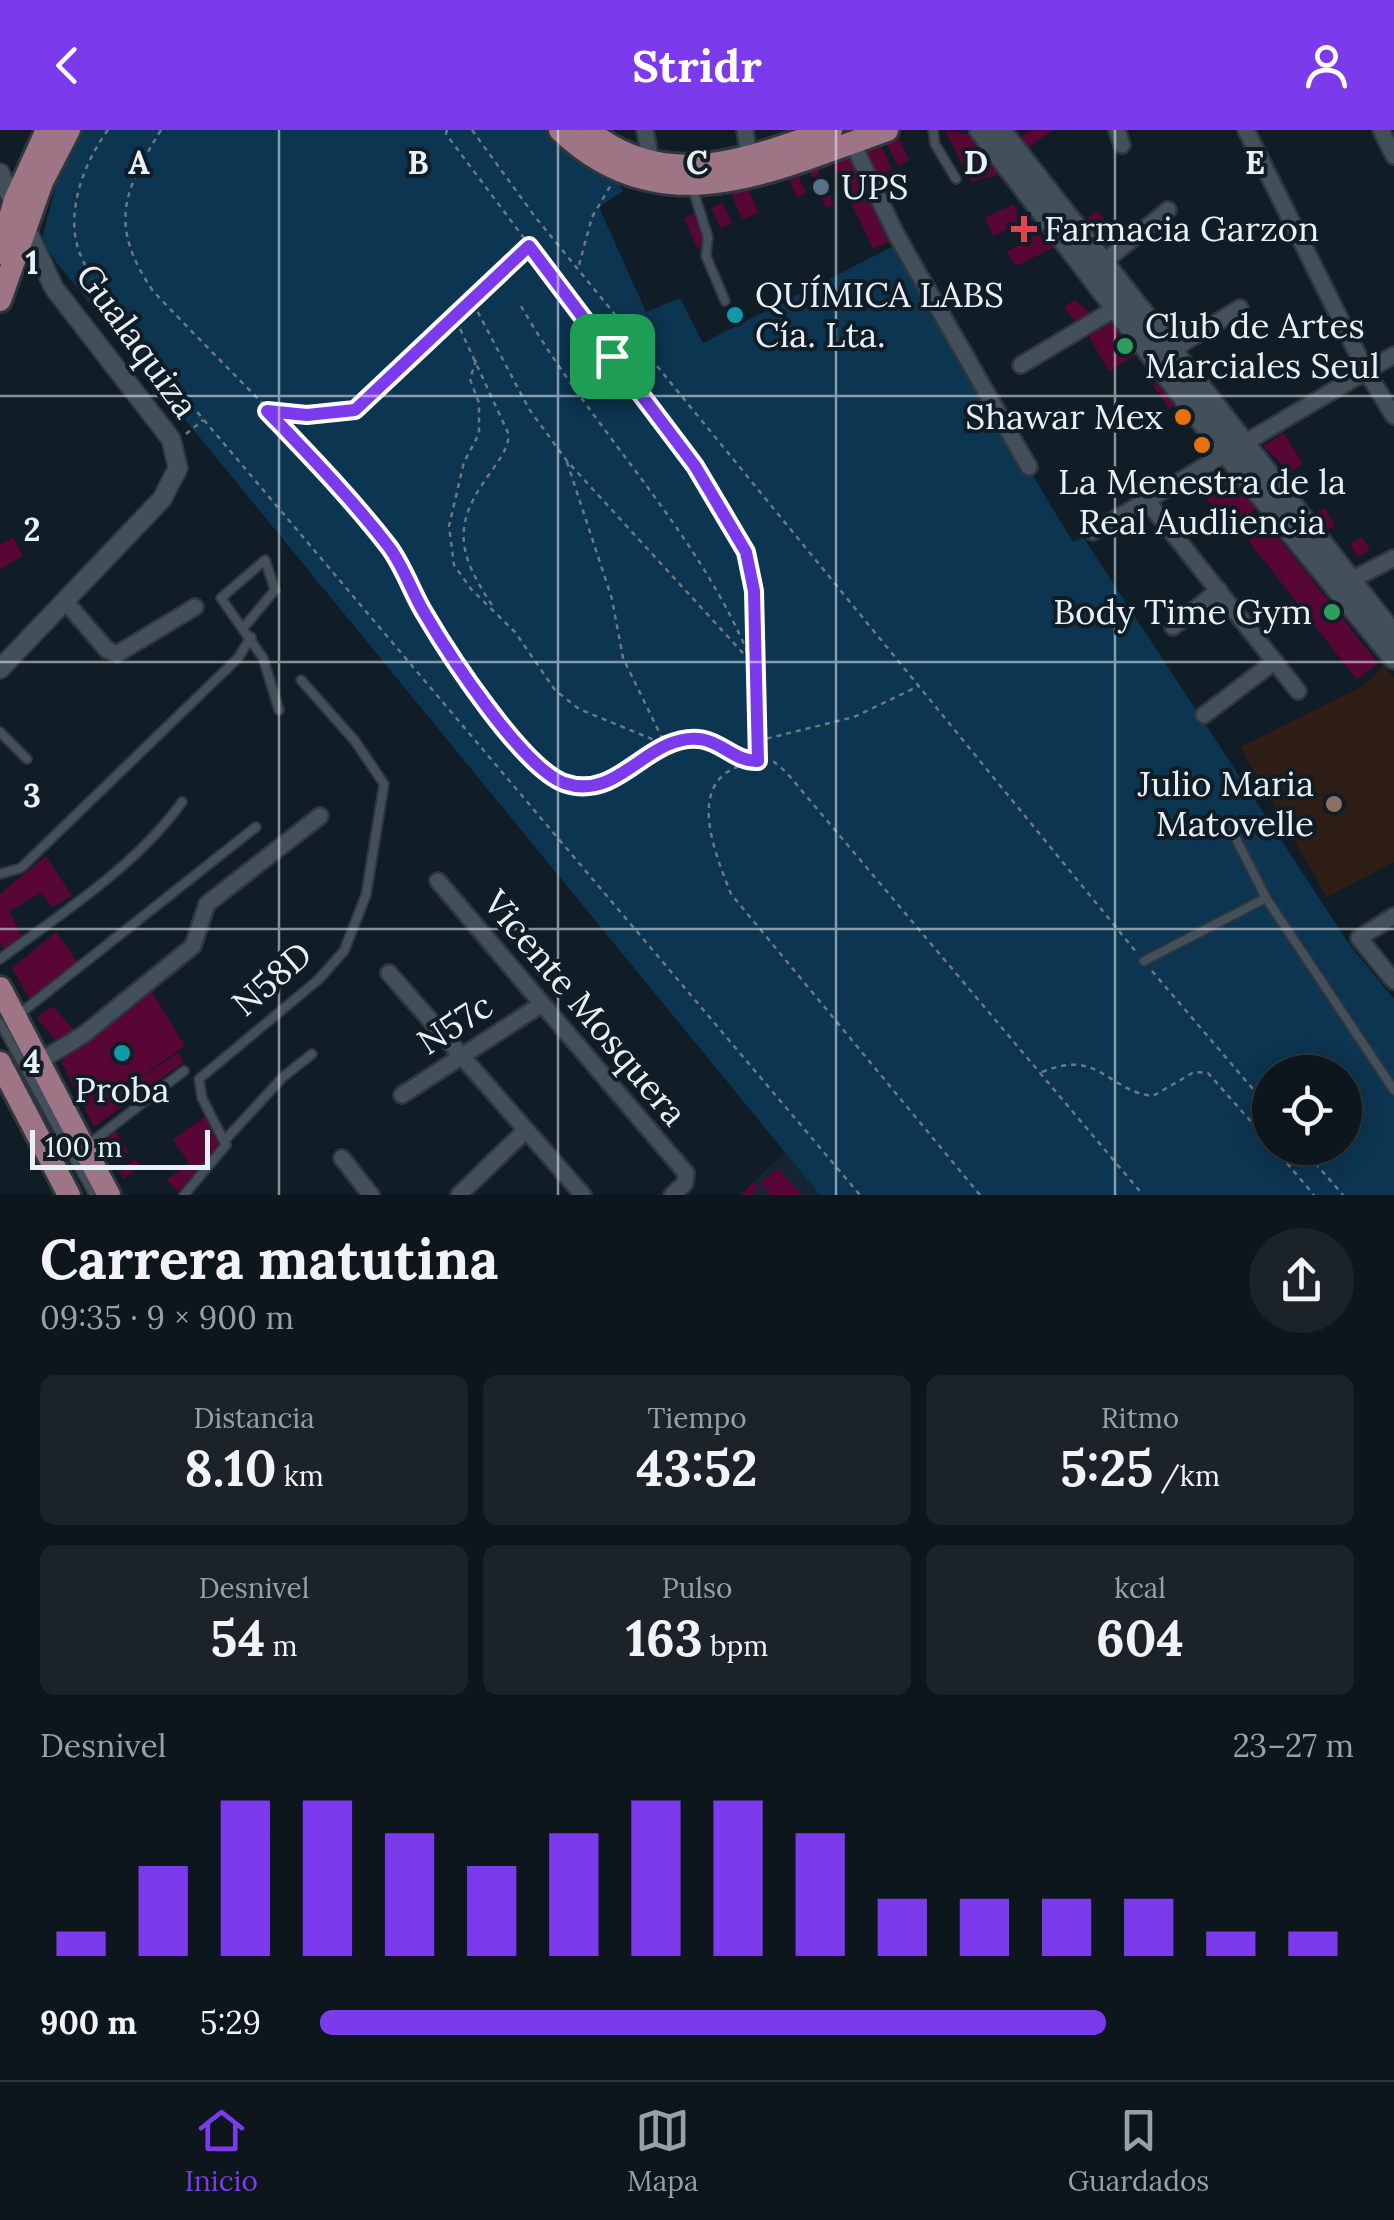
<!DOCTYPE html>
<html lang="es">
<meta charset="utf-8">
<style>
body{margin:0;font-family:Lora,serif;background:#1b2329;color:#f1f3f6;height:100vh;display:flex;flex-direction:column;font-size:38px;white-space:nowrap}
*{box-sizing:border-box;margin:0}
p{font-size:32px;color:#9a9fa3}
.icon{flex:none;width:55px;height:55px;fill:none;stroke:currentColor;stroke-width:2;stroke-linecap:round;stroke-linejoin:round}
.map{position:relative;height:1065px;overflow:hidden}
.drawer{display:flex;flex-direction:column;background:#0d161c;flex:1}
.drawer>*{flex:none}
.buttons{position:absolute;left:1252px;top:925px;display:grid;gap:20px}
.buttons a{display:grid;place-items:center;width:110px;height:110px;border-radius:50%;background:#0d161c;box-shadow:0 5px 25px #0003,0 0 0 2px #2d353b;font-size:50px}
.scale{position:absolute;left:30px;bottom:25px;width:180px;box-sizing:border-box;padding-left:10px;border:5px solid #e9f1f8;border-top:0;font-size:28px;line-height:35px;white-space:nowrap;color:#e9f1f8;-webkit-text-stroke:8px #111d26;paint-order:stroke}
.pin{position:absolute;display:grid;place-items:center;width:85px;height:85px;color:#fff;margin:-42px;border-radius:20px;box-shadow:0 5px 15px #0006}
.round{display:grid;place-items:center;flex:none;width:105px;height:105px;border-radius:52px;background:#1b2329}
.headline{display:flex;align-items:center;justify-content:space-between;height:170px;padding:0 40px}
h1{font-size:55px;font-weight:700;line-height:75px}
.metrics{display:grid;grid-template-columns:repeat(3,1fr);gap:15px;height:170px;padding:10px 40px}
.metrics div{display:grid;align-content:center;border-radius:15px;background:#1b2329;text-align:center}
.metrics b{font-size:50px;font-weight:700}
.metrics small{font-size:28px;font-weight:400}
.metrics p{font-size:28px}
.chart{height:280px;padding:20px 40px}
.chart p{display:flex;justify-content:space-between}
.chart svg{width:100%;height:180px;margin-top:10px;stroke:#7c3aed;stroke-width:6}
ul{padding:0 40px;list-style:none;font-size:32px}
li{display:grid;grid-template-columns:160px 120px 1fr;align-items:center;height:75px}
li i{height:25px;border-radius:12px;background:#7c3aed}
header{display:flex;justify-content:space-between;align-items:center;height:130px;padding:0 40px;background:#7c3aed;color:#fff;font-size:45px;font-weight:700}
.tab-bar{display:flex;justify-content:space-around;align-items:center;height:140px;border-top:2px solid #2d353b;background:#0d161c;font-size:28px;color:#9a9fa3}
.tab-bar a{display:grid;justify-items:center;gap:5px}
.tab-bar .active{color:#7c3aed}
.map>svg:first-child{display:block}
.built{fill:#152633}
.education{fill:#2e1e15}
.green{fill:#0c3551;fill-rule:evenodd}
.building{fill:#570635}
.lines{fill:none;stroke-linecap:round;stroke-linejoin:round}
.service-casing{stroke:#2f363e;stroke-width:12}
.minor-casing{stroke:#2f363e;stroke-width:20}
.tertiary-casing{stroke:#2f363e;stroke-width:22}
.secondary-casing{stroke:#2f363e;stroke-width:25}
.primary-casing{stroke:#2f363e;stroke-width:28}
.path{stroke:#6e7880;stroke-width:2.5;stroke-dasharray:5 5;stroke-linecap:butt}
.service{stroke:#43505b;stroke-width:8}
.minor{stroke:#43505b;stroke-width:15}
.tertiary{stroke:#43505b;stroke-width:18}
.secondary{stroke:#43505b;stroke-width:20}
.primary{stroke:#9d7584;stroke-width:22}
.route-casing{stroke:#fff;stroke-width:20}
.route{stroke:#7c3aed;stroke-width:12}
.grid{fill:none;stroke:#e9f1f8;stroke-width:2.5;stroke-opacity:0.55}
.service-dot{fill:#5c6f8a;stroke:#111d26;stroke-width:4}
.health-dot{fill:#e0444e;stroke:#111d26;stroke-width:4}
.culture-dot{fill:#0f9aa8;stroke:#111d26;stroke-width:4}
.leisure-dot{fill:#2e9e5b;stroke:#111d26;stroke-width:4}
.food-dot{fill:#e8710a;stroke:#111d26;stroke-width:4}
.education-dot{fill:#8d6e63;stroke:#111d26;stroke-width:4}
.labels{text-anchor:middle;stroke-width:8;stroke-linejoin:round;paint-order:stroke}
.poi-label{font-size:35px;fill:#e9f1f8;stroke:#111d26;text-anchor:start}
.street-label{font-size:35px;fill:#e9f1f8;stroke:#111d26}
.grid-label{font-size:32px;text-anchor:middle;font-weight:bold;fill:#e9f1f8;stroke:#111d26;stroke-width:8;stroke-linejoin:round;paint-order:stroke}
</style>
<header><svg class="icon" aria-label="back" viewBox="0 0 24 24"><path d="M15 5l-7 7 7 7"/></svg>Stridr<svg class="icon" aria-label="person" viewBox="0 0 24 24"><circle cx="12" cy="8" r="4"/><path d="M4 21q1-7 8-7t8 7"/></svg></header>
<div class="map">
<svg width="1394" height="1065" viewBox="0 0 1394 1065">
<rect width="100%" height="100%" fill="#111d26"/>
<!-- built -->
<path class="built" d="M 785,1022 L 820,1065 L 741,1065 L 757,1049 Z"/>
<!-- education -->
<path class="education" d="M 1384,536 L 1394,548 L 1394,732 L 1327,767 L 1240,617 L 1363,556 Z"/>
<!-- green -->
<path class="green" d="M 82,0 L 553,0 L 574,25 L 618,52 L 623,61 L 599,77 L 646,182 L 680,168 L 703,213 L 894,116 L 1073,412 L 1083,407 L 1349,814 L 1394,869 L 1394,1065 L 820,1065 L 56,132 L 42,109 L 61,35 ZM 1270,942 L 1345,942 L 1345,1018 L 1270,1018 Z"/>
<!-- building -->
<path class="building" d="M 945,0 L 970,5 L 985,35 L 992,31 L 999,45 L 971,52 Z
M 1032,0 L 1053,0 L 1028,17 L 1021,7 Z
M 898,6 L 909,30 L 898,36 L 886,12 Z
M 880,13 L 892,40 L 875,47 L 864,20 Z
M 850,24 L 891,111 L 873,119 L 832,32 Z
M 816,36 L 834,74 L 826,78 L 809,40 Z
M 796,41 L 806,63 L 797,67 L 787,46 Z
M 749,60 L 758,83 L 742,89 L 731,63 Z
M 722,72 L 732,93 L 721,98 L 711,78 Z
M 1014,74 L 1022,93 L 993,106 L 985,88 Z
M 1098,81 L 1118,108 L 1105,118 L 1084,91 Z
M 697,82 L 710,113 L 697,118 L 684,88 Z
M 1032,91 L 1037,98 L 1018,110 L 1012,101 Z
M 1039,104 L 1055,117 L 1016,136 L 1007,122 Z
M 1075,170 L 1091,183 L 1076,193 L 1064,176 Z
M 740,173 L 747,189 L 730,197 L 723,181 Z
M 1110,191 L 1138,224 L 1109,241 L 1088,205 Z
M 1158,252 L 1175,275 L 1169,279 L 1153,255 Z
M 1182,279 L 1191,292 L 1184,296 L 1176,283 Z
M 1284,303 L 1303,334 L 1290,342 L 1263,316 Z
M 1202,307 L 1209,318 L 1202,323 L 1195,311 Z
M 1220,343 L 1227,343 L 1256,378 L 1231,399 L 1197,358 Z
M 1325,378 L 1335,396 L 1327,400 L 1313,384 Z
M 1268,394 L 1378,533 L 1357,550 L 1248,410 Z
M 13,407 L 23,426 L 0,439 L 0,415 Z
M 1362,407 L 1370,420 L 1357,427 L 1350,414 Z
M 46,726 L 72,766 L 52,777 L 41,763 L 9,781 L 23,808 L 5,820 L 0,813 L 0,764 Z
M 56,802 L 79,834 L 30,870 L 12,838 Z
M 150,859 L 185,916 L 118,963 L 178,923 L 184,932 L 94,997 L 61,931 Z
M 53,876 L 76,903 L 60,916 L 37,888 Z
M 208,984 L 220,1007 L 219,1017 L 210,1033 L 178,1062 L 167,1050 L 189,1033 L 173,1010 Z
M 116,1001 L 129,1022 L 114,1032 L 101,1012 Z
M 135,1029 L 140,1036 L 124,1049 L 119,1041 Z
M 778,1038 L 802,1065 L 770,1065 L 760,1053 Z
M 753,1052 L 759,1057 L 752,1065 L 741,1065 Z"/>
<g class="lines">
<defs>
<path id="service" d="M 933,0 L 935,14 L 956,49
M 692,57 L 708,107 L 706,126 L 725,171
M 244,497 L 275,460 L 265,430 L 221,468 L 263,528 L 279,580
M 0,602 L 27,629
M 1232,701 L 1266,768 L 1394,960
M 0,744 L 21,738 L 238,528 L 251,507
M 0,829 C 62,783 136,736 182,672
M 1144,831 L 1266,768
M 17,886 L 256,697
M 0,893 L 94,1065
M 226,1009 L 283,947 L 312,924
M 88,1015 L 184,941
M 184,1065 L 226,1015 L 202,968 L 199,949 L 318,850 L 344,821 L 366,765 L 384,654 L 355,611 L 301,550"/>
<path id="minor" d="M 645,0 L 651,32
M 745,0 L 749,27
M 1117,0 L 1122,15
M 1246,0 L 1366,241 L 1394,286
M 1381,0 L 1394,26
M 852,12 L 897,106 L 1029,337
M 1101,134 L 1168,80
M 1170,221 L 1240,178
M 1021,235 L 1116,178
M 1147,371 L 1298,561
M 1093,402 L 1394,225
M 1349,451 L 1394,428
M 65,471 L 107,520 L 117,524 L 195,477
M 1173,497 L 1219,460
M 1204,585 L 1275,531
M 438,751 L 686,1043 L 685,1053 L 672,1065
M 1394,786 L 1359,808 L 1394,851
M 389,843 L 583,1065
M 40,931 L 83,905 L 193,816 L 207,774 L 320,686
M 402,965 L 542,874
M 342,1028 L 371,1065
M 459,1065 L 526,1000"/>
<path id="tertiary" d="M 0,43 L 54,158 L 171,309 L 178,338 L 162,369 L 0,539"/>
<path id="secondary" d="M 980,0 L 1226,323 L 1394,528
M 1000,0 L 1394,506"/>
<path id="primary" d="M 560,0 C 662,98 773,40 887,0
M 588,0 C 666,64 748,28 831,0
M 0,123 L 15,70 L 47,0
M 0,170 L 42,52 L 69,0
M 0,858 L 109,1065
M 0,933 L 69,1065"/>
</defs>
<!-- service casing -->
<use href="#service" class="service-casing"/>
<!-- minor casing -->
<use href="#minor" class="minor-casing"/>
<!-- tertiary casing -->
<use href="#tertiary" class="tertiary-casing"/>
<!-- secondary casing -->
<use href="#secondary" class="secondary-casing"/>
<!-- primary casing -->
<use href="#primary" class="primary-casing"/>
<!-- path -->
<path class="path" d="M 108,0 C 84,32 64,84 80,124 C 88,143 100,161 110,179 L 860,1065
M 161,0 C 122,63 109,96 153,161 C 232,245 321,326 390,418 C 405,438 413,464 425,485 C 456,536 508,620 558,650 C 617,683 659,587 720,613 C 728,616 737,625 744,631
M 447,0 L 446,4 L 695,336 L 747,422 L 754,461 L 758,630
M 472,0 L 536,88 L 1137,823
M 579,135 L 592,87 L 611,55
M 473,173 L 529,279 L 567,331 L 752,533
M 521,176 C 590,297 697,399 750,528
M 456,190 L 509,305 C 507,321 497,333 488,346 C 451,397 459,425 492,475
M 476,230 L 470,249 L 479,273 L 479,304 L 464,332 L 449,396 L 454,435 L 471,459 L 515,502 L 555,560 L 579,579 L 664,614
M 271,282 L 307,285 L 355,280 L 528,117
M 186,304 L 203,290
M 567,332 L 612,469 L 623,528 L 664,612
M 757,611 L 854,587 L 919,556
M 1152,841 L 1270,979
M 1042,942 C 1100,918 1107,961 1153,966 L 1194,942 L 1208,943 L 1270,1013
M 1274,1018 L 1314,1065
M 1302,1018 L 1343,1065
M 980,1065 L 731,764 C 708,707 681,632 773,631 L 786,642 L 1143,1065"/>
<!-- service -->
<use href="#service" class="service"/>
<!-- minor -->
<use href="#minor" class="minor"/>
<!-- tertiary -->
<use href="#tertiary" class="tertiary"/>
<!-- secondary -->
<use href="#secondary" class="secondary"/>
<!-- primary -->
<use href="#primary" class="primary"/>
</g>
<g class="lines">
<defs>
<path id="route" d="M 529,116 L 695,336 L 746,422 L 754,461 L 758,631 C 726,632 715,594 667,615 C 633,630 607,668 564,653 C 522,637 449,525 425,484 C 412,463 404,437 389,417 C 352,369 309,325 267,281 L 307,285 L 355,280 Z"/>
</defs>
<!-- route casing -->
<use href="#route" class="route-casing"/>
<!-- route -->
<use href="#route" class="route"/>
</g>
<!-- grid -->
<path class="grid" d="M 279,0 L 279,1065M 558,0 L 558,1065M 836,0 L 836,1065M 1115,0 L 1115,1065M 0,266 L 1394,266M 0,532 L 1394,532M 0,799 L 1394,799"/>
<!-- markers -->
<circle class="service-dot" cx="821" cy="57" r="10"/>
<path class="health-dot" d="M1019 84h10v10h10v10h-10v10h-10v-10h-10v-10h10z"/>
<g class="culture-dot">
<circle cx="735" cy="185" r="10"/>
<circle cx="122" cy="923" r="10"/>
</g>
<g class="leisure-dot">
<circle cx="1125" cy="216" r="10"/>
<circle cx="1332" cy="482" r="10"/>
</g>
<g class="food-dot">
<circle cx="1183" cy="287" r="10"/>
<circle cx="1202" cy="315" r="10"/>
</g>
<circle class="education-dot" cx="1334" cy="674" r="10"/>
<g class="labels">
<!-- poi labels -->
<g class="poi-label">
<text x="841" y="69">UPS</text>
<text x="1044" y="111">Farmacia Garzon</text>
<text x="755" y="177">QUÍMICA LABS<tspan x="755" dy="40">Cía. Lta.</tspan></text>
<text x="1145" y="208">Club de Artes<tspan x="1145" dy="40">Marciales Seul</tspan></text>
<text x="1163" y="299" text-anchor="end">Shawar Mex</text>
<text x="1202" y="364" text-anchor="middle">La Menestra de la<tspan x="1202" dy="40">Real Audliencia</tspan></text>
<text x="1312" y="494" text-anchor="end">Body Time Gym</text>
<text x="1314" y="666" text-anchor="end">Julio Maria<tspan x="1314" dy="40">Matovelle</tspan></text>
<text x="122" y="972" text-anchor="middle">Proba</text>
</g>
<!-- street labels -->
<g class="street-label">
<text transform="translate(137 211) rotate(54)" y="12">Gualaquiza</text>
<text transform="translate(272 849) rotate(-41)" y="12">N58D</text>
<text transform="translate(585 878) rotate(50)" y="12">Vicente Mosquera</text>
<text transform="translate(455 894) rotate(-33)" y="12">N57c</text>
</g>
</g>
<g class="grid-label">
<text x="139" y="44">A</text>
<text x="418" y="44">B</text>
<text x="697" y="44">C</text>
<text x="976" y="44">D</text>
<text x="1255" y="44">E</text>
<text x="32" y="144">1</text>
<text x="32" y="411">2</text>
<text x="32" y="677">3</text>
<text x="32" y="943">4</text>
</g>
</svg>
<div class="buttons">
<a><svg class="icon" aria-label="locate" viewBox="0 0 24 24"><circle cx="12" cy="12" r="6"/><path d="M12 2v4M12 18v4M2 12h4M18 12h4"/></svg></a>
</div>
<div class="scale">100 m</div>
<div class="pin" style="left:612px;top:226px;background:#1e9e55"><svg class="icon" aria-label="arrive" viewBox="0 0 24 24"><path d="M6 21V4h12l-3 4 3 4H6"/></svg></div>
</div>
<section class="drawer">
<div class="headline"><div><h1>Carrera matutina</h1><p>09:35 · 9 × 900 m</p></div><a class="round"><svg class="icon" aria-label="share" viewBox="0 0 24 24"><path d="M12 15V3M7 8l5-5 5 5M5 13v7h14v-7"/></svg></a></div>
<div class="metrics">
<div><p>Distancia</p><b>8.10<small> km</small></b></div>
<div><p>Tiempo</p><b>43:52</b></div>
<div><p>Ritmo</p><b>5:25<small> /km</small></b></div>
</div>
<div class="metrics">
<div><p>Desnivel</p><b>54<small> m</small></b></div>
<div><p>Pulso</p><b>163<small> bpm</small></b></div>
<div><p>kcal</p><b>604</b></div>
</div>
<div class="chart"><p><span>Desnivel</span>23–27 m</p>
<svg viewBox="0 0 160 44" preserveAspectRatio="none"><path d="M5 44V38M15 44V22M25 44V6M35 44V6M45 44V14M55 44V22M65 44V14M75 44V6M85 44V6M95 44V14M105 44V30M115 44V30M125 44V30M135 44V30M145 44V38M155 44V38"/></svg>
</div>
<ul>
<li><b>900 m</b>5:29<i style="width:76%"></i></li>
</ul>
</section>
<nav class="tab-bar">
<a class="active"><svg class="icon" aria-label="home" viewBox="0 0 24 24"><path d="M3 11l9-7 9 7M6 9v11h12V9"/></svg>Inicio</a>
<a><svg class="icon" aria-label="map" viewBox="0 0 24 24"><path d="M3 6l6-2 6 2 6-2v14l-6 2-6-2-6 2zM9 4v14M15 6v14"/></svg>Mapa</a>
<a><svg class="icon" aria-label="saved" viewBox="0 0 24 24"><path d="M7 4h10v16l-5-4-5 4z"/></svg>Guardados</a>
</nav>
